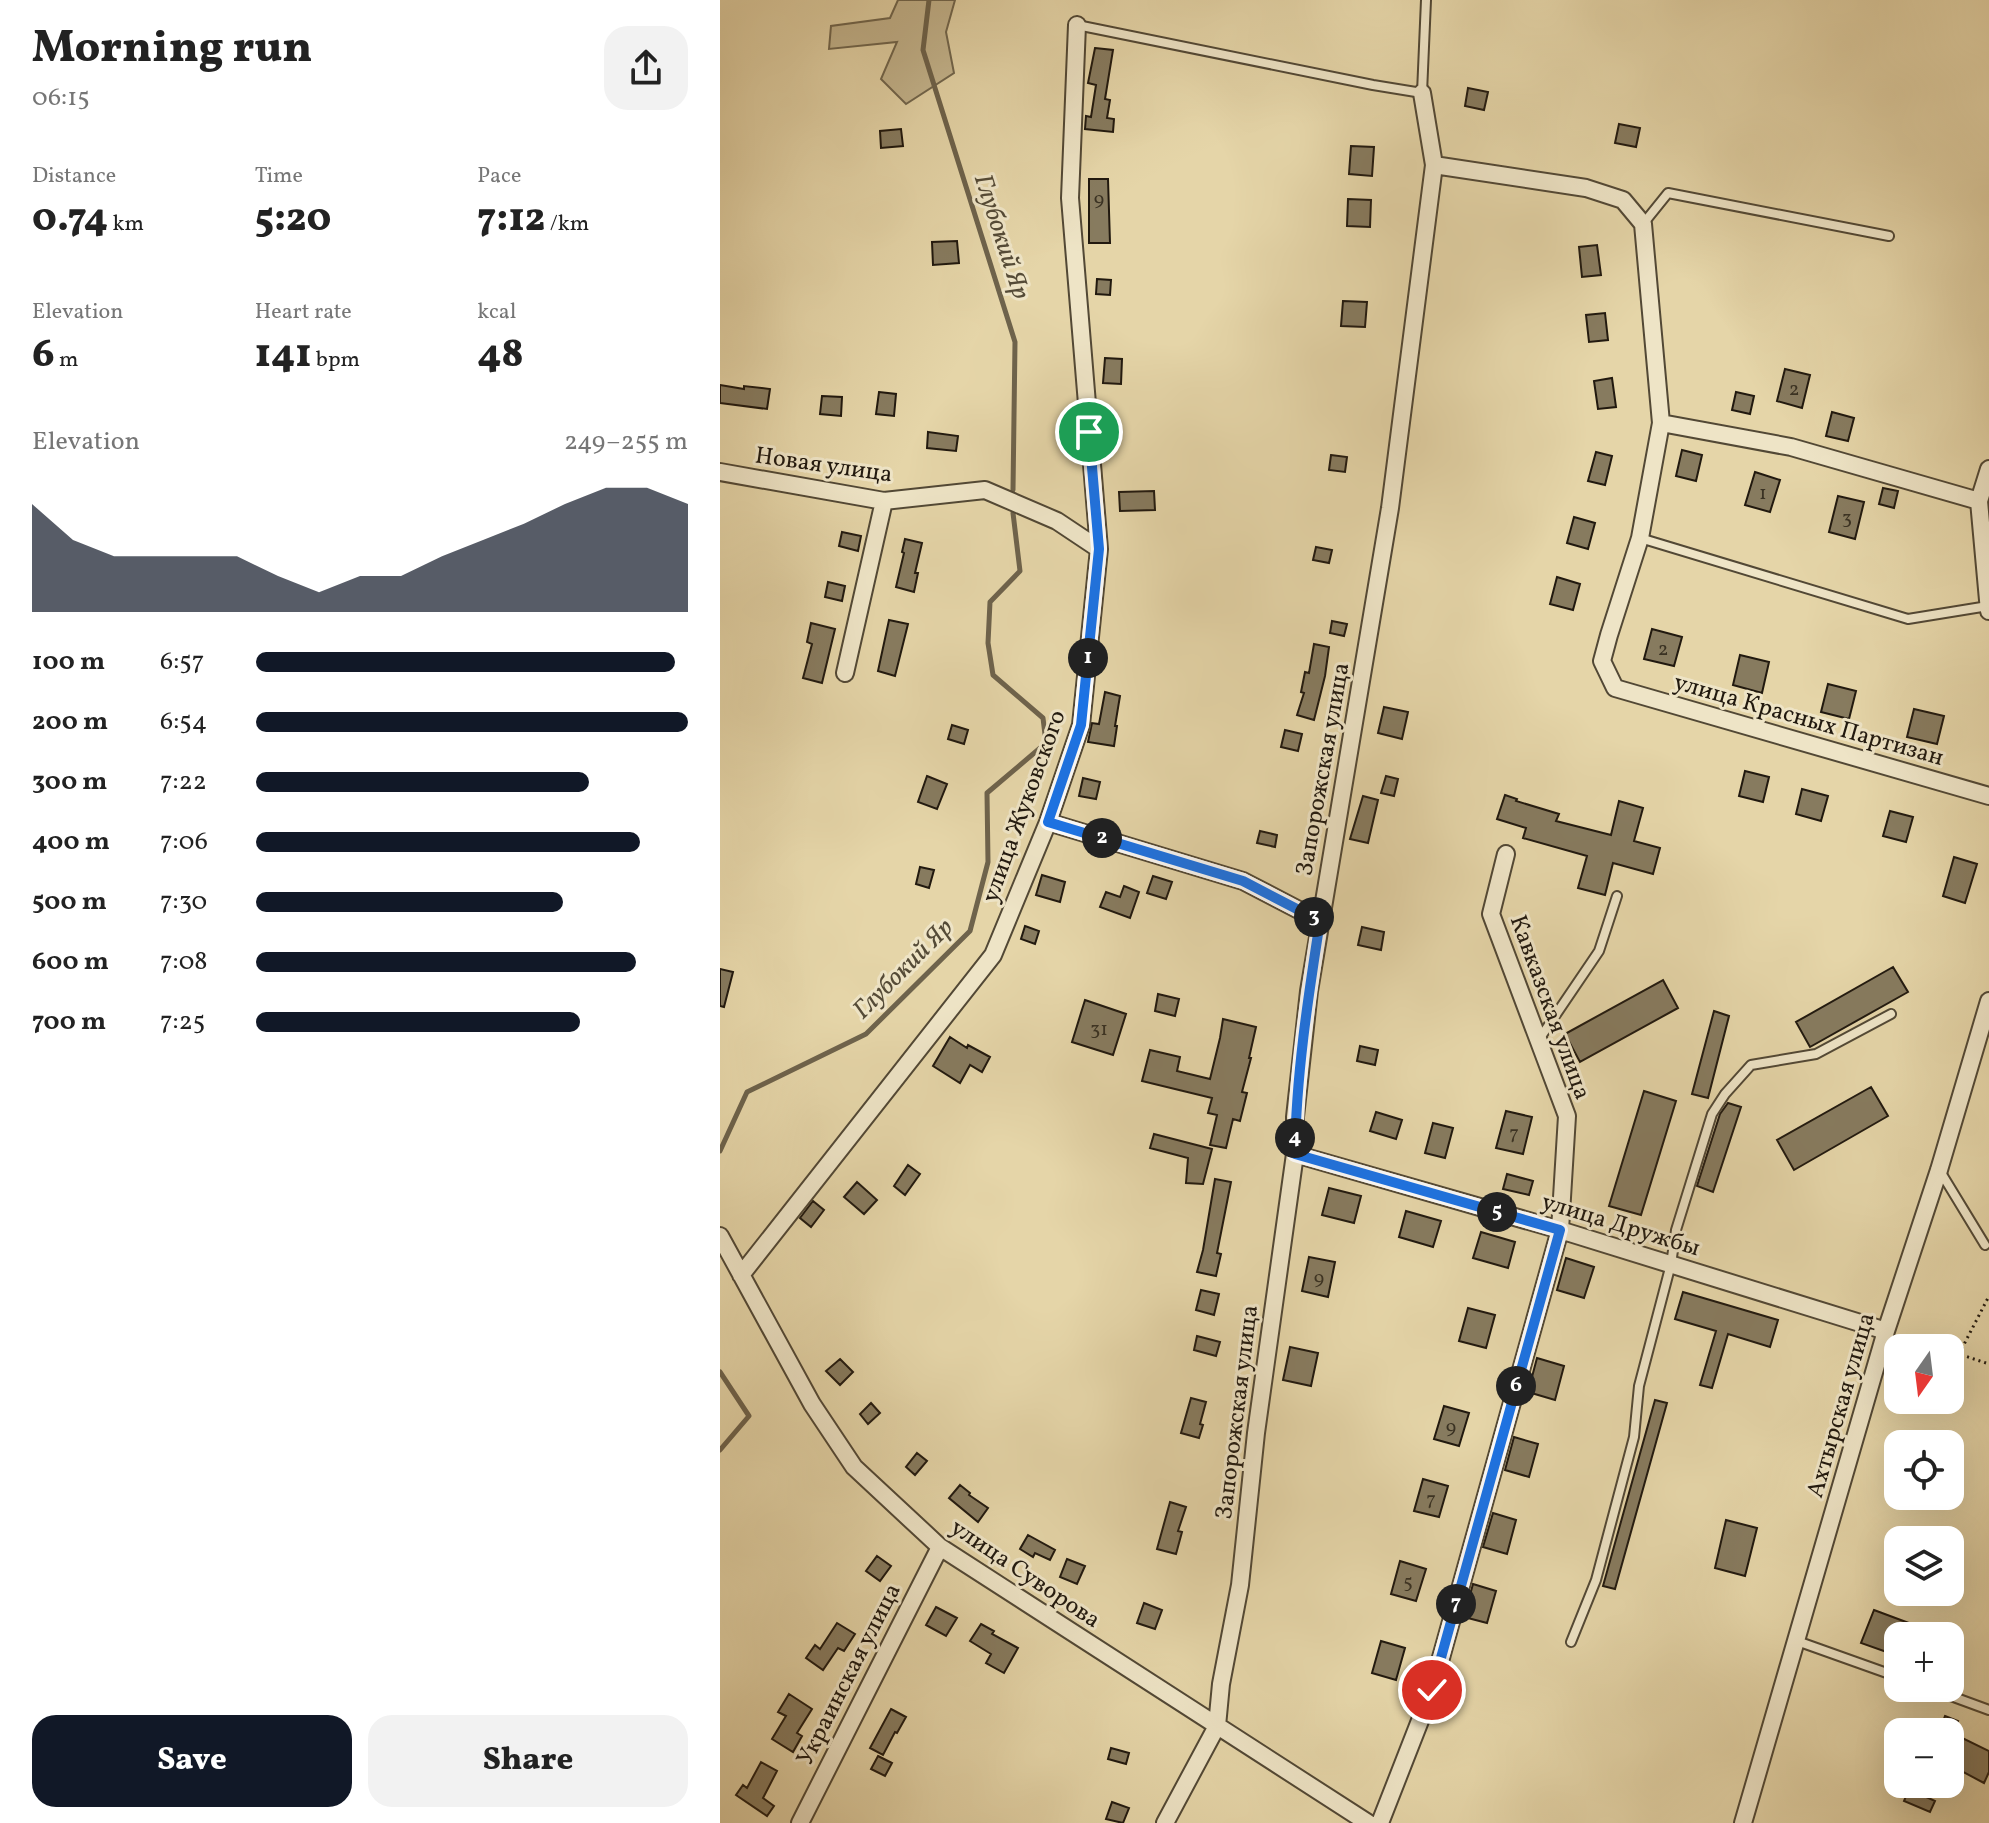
<!DOCTYPE html>
<meta charset="utf-8">
<style>
body{margin:0;font-family:Vollkorn,serif;background:#f2f2f2;color:#222;height:100vh;display:flex;flex-direction:column;font-size:30px;white-space:nowrap}
*{box-sizing:border-box;margin:0}
p{font-size:26px;color:#767676}
.icon{flex:none;width:44px;height:44px;fill:none;stroke:currentColor;stroke-width:2;stroke-linecap:round;stroke-linejoin:round}
.map{position:relative;flex:1;overflow:hidden}
.details{display:flex;flex-direction:column;background:#fff;width:720px}
.details>*{flex:none}
.needle{width:52px;rotate:194deg}
.buttons{position:absolute;left:1164px;top:1334px;display:grid;gap:16px}
.buttons a{display:grid;place-items:center;width:80px;height:80px;border-radius:16px;background:#fff;box-shadow:0 8px 32px #0002;font-size:40px}
.pin{position:absolute;display:grid;place-items:center;width:68px;height:68px;color:#fff;margin:-34px;border:4px solid #fff;border-radius:50%;box-shadow:0 2px 8px #0007}
.km{position:absolute;width:40px;height:40px;margin:-20px;border-radius:50%;background:#222;color:#fff;font-size:22px;line-height:40px;text-align:center}
.round{display:grid;place-items:center;flex:none;width:84px;height:84px;border-radius:24px;background:#f2f2f2}
.overview{display:flex;align-items:center;justify-content:space-between;height:136px;padding:0 32px}
h1{font-size:44px;font-weight:800;line-height:60px}
.figures{display:grid;grid-template-columns:repeat(3,1fr);gap:12px;height:136px;padding:8px 32px}
.figures div{display:grid;align-content:center}
.figures b{font-size:40px;font-weight:800}
.figures small{font-size:22px;font-weight:400}
.figures p{font-size:22px}
.chart{height:224px;padding:16px 32px}
.chart p{display:flex;justify-content:space-between}
.chart svg{width:100%;height:144px;margin-top:8px;fill:#111827;opacity:.7}
.cta{display:flex;gap:16px;margin-top:auto;padding:16px 32px}
.cta a{flex:1;height:92px;border-radius:24px;background:#111827;color:#fff;font-size:32px;font-weight:800;line-height:92px;text-align:center}
.cta a+a{background:#f2f2f2;color:#222}
ul{padding:0 32px;list-style:none;font-size:26px}
li{display:grid;grid-template-columns:128px 96px 1fr;align-items:center;height:60px}
li i{height:20px;border-radius:10px;background:#111827}
main{display:flex;flex:1;min-height:0}
.map>svg:first-child{display:block}
.green{fill:#c4b58e;stroke:#72674e;stroke-width:2}
.lines{fill:none;stroke-linecap:round;stroke-linejoin:round}
.stream{stroke:#6e634c;stroke-width:5}
.building{fill:#877b5f;stroke:#21190f;stroke-width:2}
.lane-casing{stroke:#524835;stroke-width:12}
.street-casing{stroke:#524835;stroke-width:20}
.path{stroke:#21190f;stroke-width:3;stroke-dasharray:2 4;stroke-linecap:butt}
.lane{stroke:#eee4c6;stroke-width:8}
.street{stroke:#eee4c6;stroke-width:16}
.route-casing{stroke:#fff;stroke-width:16}
.route{stroke:#1a73e8;stroke-width:10}
.labels{text-anchor:middle;stroke-width:6;stroke-linejoin:round;paint-order:stroke}
.number-label{font-size:20px;fill:#3a3223}
.street-label{font-size:24px;fill:#21190f;stroke:#eee4c6}
.water-label{font-size:26px;font-style:italic;fill:#554b37;stroke:#eee4c6}
</style>
<main>
<section class="details">
<div class="overview"><div><h1>Morning run</h1><p>06:15</p></div><a class="round"><svg class="icon" aria-label="share" viewBox="0 0 24 24"><path d="M12 15V3M7 8l5-5 5 5M5 13v7h14v-7"/></svg></a></div>
<div class="figures">
<div><p>Distance</p><b>0.74<small> km</small></b></div>
<div><p>Time</p><b>5:20</b></div>
<div><p>Pace</p><b>7:12<small> /km</small></b></div>
</div>
<div class="figures">
<div><p>Elevation</p><b>6<small> m</small></b></div>
<div><p>Heart rate</p><b>141<small> bpm</small></b></div>
<div><p>kcal</p><b>48</b></div>
</div>
<div class="chart"><p><span>Elevation</span>249–255 m</p>
<svg viewBox="0 0 160 44" preserveAspectRatio="none"><path d="M0 44V11L10 22L20 27L30 27L40 27L50 27L60 33L70 38L80 33L90 33L100 27L110 22L120 17L130 11L140 6L150 6L160 11V44z"/></svg>
</div>
<ul>
<li><b>100 m</b>6:57<i style="width:97%"></i></li>
<li><b>200 m</b>6:54<i style="width:100%"></i></li>
<li><b>300 m</b>7:22<i style="width:77%"></i></li>
<li><b>400 m</b>7:06<i style="width:89%"></i></li>
<li><b>500 m</b>7:30<i style="width:71%"></i></li>
<li><b>600 m</b>7:08<i style="width:88%"></i></li>
<li><b>700 m</b>7:25<i style="width:75%"></i></li>
</ul>
<div class="cta"><a>Save</a><a>Share</a></div>
</section>
<div class="map">
<svg width="1269" height="1823" viewBox="0 0 1269 1823">
<rect width="100%" height="100%" fill="#e5d5a8"/>
<filter id="stains"><feTurbulence type="fractalNoise" baseFrequency=".0025" numOctaves="4"/><feColorMatrix values="0 0 0 0 .2 0 0 0 0 .09 0 0 0 0 .02 0 0 0 .5 -.17"/></filter>
<radialGradient id="worn" r=".72"><stop offset=".6" stop-color="#630" stop-opacity="0"/><stop offset="1" stop-color="#630" stop-opacity=".3"/></radialGradient>
<!-- green -->
<path class="green" d="M 178,0 L 235,0 L 226,32 L 234,73 L 186,104 L 161,79 L 177,42 L 109,49 L 111,26 L 170,18 Z"/>
<g class="lines">
<!-- stream -->
<path class="stream" d="M 209,0 L 203,50 L 295,342 L 293,490
M 0,1151 L 27,1092 L 146,1034 L 250,931 L 268,862 L 267,793 L 326,743 L 323,718 L 273,675 L 268,643 L 270,602 L 300,571 L 293,513
M 0,1372 L 29,1416 L 0,1450"/>
</g>
<!-- building -->
<path class="building" d="M 375,48 L 393,50 L 385,99 L 390,100 L 387,118 L 394,119 L 393,132 L 365,129 L 366,116 L 371,117 L 376,85 L 368,83 Z
M 748,88 L 768,92 L 764,110 L 745,106 Z
M 899,124 L 920,128 L 916,147 L 895,143 Z
M 181,129 L 183,146 L 161,148 L 160,131 Z
M 631,146 L 654,147 L 652,176 L 629,174 Z
M 369,179 L 388,179 L 390,243 L 369,243 Z
M 628,199 L 651,200 L 650,227 L 627,226 Z
M 237,241 L 239,263 L 213,265 L 212,242 Z
M 877,245 L 881,275 L 862,277 L 859,247 Z
M 377,279 L 391,280 L 390,295 L 376,294 Z
M 623,301 L 647,302 L 645,327 L 621,326 Z
M 885,313 L 888,340 L 869,342 L 866,315 Z
M 385,358 L 402,359 L 401,384 L 383,383 Z
M 1065,369 L 1090,375 L 1082,408 L 1057,401 Z
M 892,378 L 896,407 L 878,409 L 874,381 Z
M 0,385 L 24,389 L 24,386 L 50,389 L 47,409 L 0,403 Z
M 159,392 L 176,394 L 174,416 L 156,414 Z
M 1016,392 L 1034,396 L 1030,414 L 1012,410 Z
M 102,396 L 122,397 L 121,416 L 100,414 Z
M 1112,412 L 1134,418 L 1128,441 L 1106,436 Z
M 208,432 L 238,436 L 236,451 L 207,448 Z
M 962,450 L 982,455 L 976,481 L 956,476 Z
M 876,452 L 892,456 L 885,485 L 868,481 Z
M 611,455 L 627,457 L 625,472 L 609,470 Z
M 1035,472 L 1060,480 L 1050,512 L 1025,505 Z
M 1163,488 L 1178,491 L 1174,508 L 1159,504 Z
M 434,491 L 435,510 L 400,511 L 399,492 Z
M 1118,496 L 1144,502 L 1135,539 L 1109,532 Z
M 854,517 L 875,523 L 868,549 L 847,543 Z
M 122,532 L 141,536 L 138,551 L 119,546 Z
M 185,539 L 202,543 L 195,573 L 198,573 L 194,592 L 176,587 L 184,553 L 182,552 Z
M 596,547 L 612,550 L 609,563 L 593,560 Z
M 837,577 L 860,584 L 853,610 L 830,604 Z
M 108,582 L 125,586 L 122,601 L 105,597 Z
M 169,620 L 188,624 L 175,676 L 158,671 Z
M 612,621 L 627,624 L 624,636 L 610,633 Z
M 91,623 L 115,629 L 102,683 L 83,678 L 92,644 L 87,642 Z
M 932,629 L 962,637 L 954,666 L 924,659 Z
M 594,644 L 609,647 L 605,676 L 594,720 L 577,715 L 584,693 L 581,692 L 585,672 L 589,673 Z
M 1020,655 L 1049,662 L 1042,693 L 1013,685 Z
M 1108,684 L 1136,691 L 1129,719 L 1101,712 Z
M 385,692 L 400,696 L 395,726 L 397,726 L 394,746 L 368,742 L 372,723 L 379,724 Z
M 664,707 L 688,712 L 682,739 L 658,733 Z
M 1194,709 L 1224,716 L 1217,744 L 1187,737 Z
M 232,725 L 248,730 L 244,744 L 228,739 Z
M 565,730 L 582,734 L 578,751 L 561,747 Z
M 1025,771 L 1049,777 L 1043,802 L 1019,796 Z
M 207,776 L 227,784 L 217,809 L 198,802 Z
M 666,776 L 678,779 L 674,796 L 661,793 Z
M 363,778 L 380,782 L 376,799 L 359,796 Z
M 1082,789 L 1108,796 L 1101,821 L 1076,814 Z
M 785,795 L 797,799 L 796,801 L 839,814 L 836,821 L 891,835 L 899,801 L 923,808 L 914,841 L 940,848 L 933,874 L 893,863 L 885,895 L 858,888 L 867,856 L 803,838 L 806,828 L 777,819 Z
M 643,796 L 658,800 L 648,843 L 630,839 Z
M 1170,811 L 1193,817 L 1186,842 L 1163,836 Z
M 540,831 L 557,835 L 555,847 L 537,843 Z
M 1234,857 L 1257,864 L 1245,903 L 1223,896 Z
M 200,867 L 214,870 L 209,888 L 196,884 Z
M 322,875 L 345,882 L 340,902 L 316,895 Z
M 433,876 L 452,882 L 446,899 L 427,893 Z
M 404,886 L 419,892 L 410,918 L 380,907 L 386,892 L 400,897 Z
M 305,926 L 319,931 L 315,944 L 301,939 Z
M 642,927 L 664,932 L 661,950 L 638,945 Z
M 1173,967 L 1188,992 L 1090,1047 L 1076,1022 Z
M 0,969 L 13,972 L 4,1007 L 0,1006 Z
M 943,980 L 958,1008 L 860,1062 L 845,1034 Z
M 438,994 L 459,999 L 455,1016 L 435,1011 Z
M 365,1000 L 406,1014 L 393,1055 L 352,1042 Z
M 994,1011 L 1009,1016 L 988,1098 L 972,1094 Z
M 503,1019 L 536,1027 L 529,1058 L 531,1058 L 522,1092 L 527,1093 L 520,1121 L 513,1119 L 506,1148 L 490,1145 L 497,1115 L 488,1113 L 492,1098 L 422,1081 L 430,1050 L 460,1057 L 457,1071 L 490,1079 L 500,1038 Z
M 230,1037 L 247,1048 L 248,1045 L 270,1057 L 262,1072 L 250,1065 L 240,1083 L 213,1066 Z
M 640,1046 L 658,1050 L 655,1065 L 637,1061 Z
M 1151,1087 L 1168,1116 L 1074,1170 L 1057,1140 Z
M 924,1091 L 956,1101 L 921,1215 L 889,1206 Z
M 1008,1103 L 1021,1107 L 993,1192 L 977,1186 L 1000,1114 Z
M 786,1111 L 812,1117 L 803,1154 L 776,1148 Z
M 656,1112 L 682,1120 L 676,1139 L 650,1131 Z
M 713,1123 L 733,1128 L 725,1158 L 705,1153 Z
M 434,1134 L 492,1149 L 483,1184 L 466,1183 L 468,1158 L 430,1148 Z
M 188,1165 L 200,1174 L 185,1195 L 174,1186 Z
M 787,1174 L 813,1181 L 809,1195 L 783,1189 Z
M 495,1179 L 511,1182 L 497,1253 L 501,1254 L 496,1276 L 477,1272 L 483,1250 Z
M 137,1182 L 157,1200 L 144,1214 L 124,1197 Z
M 609,1188 L 641,1196 L 634,1223 L 602,1215 Z
M 93,1201 L 104,1210 L 91,1227 L 80,1218 Z
M 686,1211 L 721,1221 L 713,1247 L 679,1237 Z
M 761,1232 L 795,1242 L 788,1268 L 753,1258 Z
M 589,1257 L 615,1262 L 608,1297 L 582,1291 Z
M 846,1258 L 874,1267 L 864,1298 L 837,1290 Z
M 481,1290 L 499,1294 L 494,1315 L 476,1310 Z
M 963,1292 L 1058,1320 L 1050,1347 L 1008,1334 L 992,1388 L 980,1385 L 996,1331 L 955,1319 Z
M 748,1308 L 775,1315 L 766,1348 L 739,1341 Z
M 477,1336 L 500,1342 L 496,1356 L 474,1350 Z
M 570,1347 L 598,1353 L 591,1386 L 563,1380 Z
M 817,1358 L 844,1366 L 835,1400 L 808,1392 Z
M 120,1359 L 133,1372 L 120,1385 L 106,1371 Z
M 471,1398 L 486,1402 L 480,1424 L 483,1425 L 479,1438 L 461,1433 Z
M 935,1400 L 947,1403 L 895,1589 L 883,1586 Z
M 151,1403 L 160,1413 L 148,1424 L 140,1414 Z
M 724,1406 L 749,1413 L 739,1446 L 714,1439 Z
M 794,1437 L 818,1444 L 809,1477 L 785,1470 Z
M 197,1453 L 207,1461 L 195,1475 L 186,1467 Z
M 703,1479 L 728,1486 L 719,1517 L 694,1511 Z
M 240,1485 L 250,1493 L 249,1495 L 268,1508 L 258,1522 L 229,1498 Z
M 450,1502 L 466,1507 L 458,1531 L 462,1532 L 456,1554 L 437,1549 Z
M 773,1513 L 796,1520 L 787,1554 L 763,1547 Z
M 1006,1520 L 1037,1528 L 1025,1576 L 995,1568 Z
M 308,1535 L 335,1550 L 330,1560 L 315,1553 L 313,1557 L 300,1549 Z
M 157,1556 L 171,1566 L 160,1581 L 146,1571 Z
M 347,1559 L 365,1566 L 357,1584 L 340,1577 Z
M 680,1561 L 706,1569 L 696,1601 L 671,1594 Z
M 753,1584 L 776,1591 L 767,1623 L 744,1617 Z
M 424,1603 L 442,1610 L 435,1629 L 417,1623 Z
M 216,1607 L 237,1618 L 226,1636 L 206,1625 Z
M 1154,1610 L 1221,1635 L 1221,1636 L 1178,1636 L 1178,1656 L 1141,1643 Z
M 117,1623 L 135,1634 L 124,1651 L 118,1648 L 103,1670 L 86,1658 L 95,1645 L 100,1649 Z
M 261,1624 L 274,1631 L 272,1634 L 298,1648 L 284,1673 L 266,1663 L 271,1654 L 250,1641 Z
M 661,1641 L 685,1648 L 676,1680 L 652,1673 Z
M 69,1694 L 92,1709 L 77,1733 L 82,1736 L 73,1752 L 52,1739 L 66,1716 L 58,1712 Z
M 171,1709 L 186,1717 L 177,1733 L 175,1732 L 163,1755 L 150,1748 Z
M 1225,1716 L 1238,1721 L 1233,1732 L 1230,1732 L 1269,1751 L 1269,1772 L 1264,1783 L 1230,1765 L 1230,1732 L 1219,1732 Z
M 391,1748 L 409,1753 L 406,1764 L 388,1759 Z
M 158,1756 L 172,1763 L 165,1776 L 151,1769 Z
M 41,1762 L 57,1771 L 43,1798 L 54,1806 L 47,1816 L 16,1795 L 23,1785 L 27,1788 Z
M 1189,1789 L 1215,1801 L 1210,1812 L 1184,1801 Z
M 392,1802 L 409,1808 L 403,1823 L 386,1819 Z"/>
<g class="lines">
<defs>
<path id="lane" d="M 357,25 L 653,85 L 702,93 L 706,0
M 923,224 L 948,193 L 1169,236
M 920,538 L 1188,619 L 1268,606
M 818,1041 L 879,951 L 897,896
M 1220,1171 L 1265,1245
M 1077,1641 L 1178,1677
M 851,1642 L 876,1580 L 914,1437 L 919,1386 L 951,1264 L 956,1230 L 992,1114 L 1005,1094 L 1031,1065 L 1096,1054 L 1171,1014
M 1209,1688 L 1269,1710"/>
<path id="street" d="M 714,165 L 866,188 L 903,200 L 923,224 L 941,423 L 920,538 L 889,635 L 882,661 L 895,688 L 1269,796
M 941,423 L 1071,447 L 1259,501
M 1269,469 L 1259,501 L 1269,611
M 0,472 L 164,501 L 265,490 L 337,521 L 379,549
M 125,673 L 164,501
M 328,822 L 523,881 L 600,921
M 575,1154 L 840,1230 L 1166,1331
M 0,1236 L 92,1404 L 134,1467 L 220,1547 L 648,1823
M 21,1275 L 273,955 L 328,822 L 361,725 L 379,549 L 350,198 L 357,25
M 80,1823 L 220,1547
M 445,1823 L 497,1726 L 501,1684 L 520,1585 L 536,1433 L 575,1154 L 575,1117 L 589,991 L 670,508 L 714,165 L 702,93
M 660,1823 L 712,1690 L 840,1230 L 847,1116 L 771,914 L 786,854
M 1023,1823 L 1166,1331 L 1219,1170 L 1269,1001"/>
</defs>
<!-- lane casing -->
<use href="#lane" class="lane-casing"/>
<!-- street casing -->
<use href="#street" class="street-casing"/>
<!-- path -->
<path class="path" d="M 1181,1336 L 1220,1348
M 1230,1351 L 1269,1364
M 1239,1354 L 1269,1296"/>
<!-- lane -->
<use href="#lane" class="lane"/>
<!-- street -->
<use href="#street" class="street"/>
</g>
<g class="lines">
<defs>
<path id="route" d="M 369,432 L 379,549 L 361,725 L 328,822 L 523,881 L 600,921 C 588,998 576,1076 575,1154 L 840,1230 L 712,1690"/>
</defs>
<!-- route casing -->
<use href="#route" class="route-casing"/>
<!-- route -->
<use href="#route" class="route"/>
</g>
<g class="labels">
<!-- number labels -->
<g class="number-label">
<text x="379" y="205">9</text>
<text x="1074" y="395">2</text>
<text x="1043" y="499">1</text>
<text x="1127" y="524">3</text>
<text x="943" y="655">2</text>
<text x="379" y="1035">31</text>
<text x="794" y="1139">7</text>
<text x="599" y="1284">9</text>
<text x="731" y="1433">9</text>
<text x="711" y="1505">7</text>
<text x="688" y="1588">5</text>
</g>
<!-- street labels -->
<g class="street-label">
<text transform="translate(104 464) rotate(8)" y="8">Новая улица</text>
<text transform="translate(1089 719) rotate(16)" y="8">улица Красных Партизан</text>
<text transform="translate(602 769) rotate(-80)" y="8">Запорожская улица</text>
<text transform="translate(303 806) rotate(-70)" y="8">улица Жуковского</text>
<text transform="translate(831 1007) rotate(70)" y="8">Кавказская улица</text>
<text transform="translate(901 1224) rotate(17)" y="8">улица Дружбы</text>
<text transform="translate(1120 1405) rotate(-74)" y="8">Ахтырская улица</text>
<text transform="translate(516 1412) rotate(-83)" y="8">Запорожская улица</text>
<text transform="translate(306 1573) rotate(34)" y="8">улица Суворова</text>
<text transform="translate(128 1674) rotate(-63)" y="8">Украинская улица</text>
</g>
<!-- water labels -->
<g class="water-label">
<text transform="translate(283 236) rotate(72)" y="9">Глубокий Яр</text>
<text transform="translate(182 968) rotate(-45)" y="9">Глубокий Яр</text>
</g>
</g>
<rect width="100%" height="100%" filter="url(#stains)"/>
<rect width="100%" height="100%" fill="url(#worn)"/>
</svg>
<div class="buttons">
<a><svg class="needle" viewBox="-14 -14 28 28"><path d="M0-13l5 13h-10z" fill="#e53935"/><path d="M0 13l5-13h-10z" fill="#767676"/></svg></a>
<a><svg class="icon" aria-label="locate" viewBox="0 0 24 24"><circle cx="12" cy="12" r="6"/><path d="M12 2v4M12 18v4M2 12h4M18 12h4"/></svg></a>
<a><svg class="icon" aria-label="layers" viewBox="0 0 24 24"><path d="M12 4l9 5-9 5-9-5zM3 14l9 5 9-5"/></svg></a>
<a>+</a>
<a>−</a>
</div>
<div class="pin" style="left:369px;top:432px;background:#1e9e55"><svg class="icon" aria-label="arrive" viewBox="0 0 24 24"><path d="M6 21V4h12l-3 4 3 4H6"/></svg></div>
<div class="pin" style="left:712px;top:1690px;background:#d93025"><svg class="icon" aria-label="check" viewBox="0 0 24 24"><path d="M5 12l5 5 9-10"/></svg></div>
<b class="km" style="left:368px;top:658px">1</b>
<b class="km" style="left:382px;top:838px">2</b>
<b class="km" style="left:594px;top:917px">3</b>
<b class="km" style="left:575px;top:1138px">4</b>
<b class="km" style="left:777px;top:1212px">5</b>
<b class="km" style="left:796px;top:1386px">6</b>
<b class="km" style="left:736px;top:1604px">7</b>
</div>
</main>
